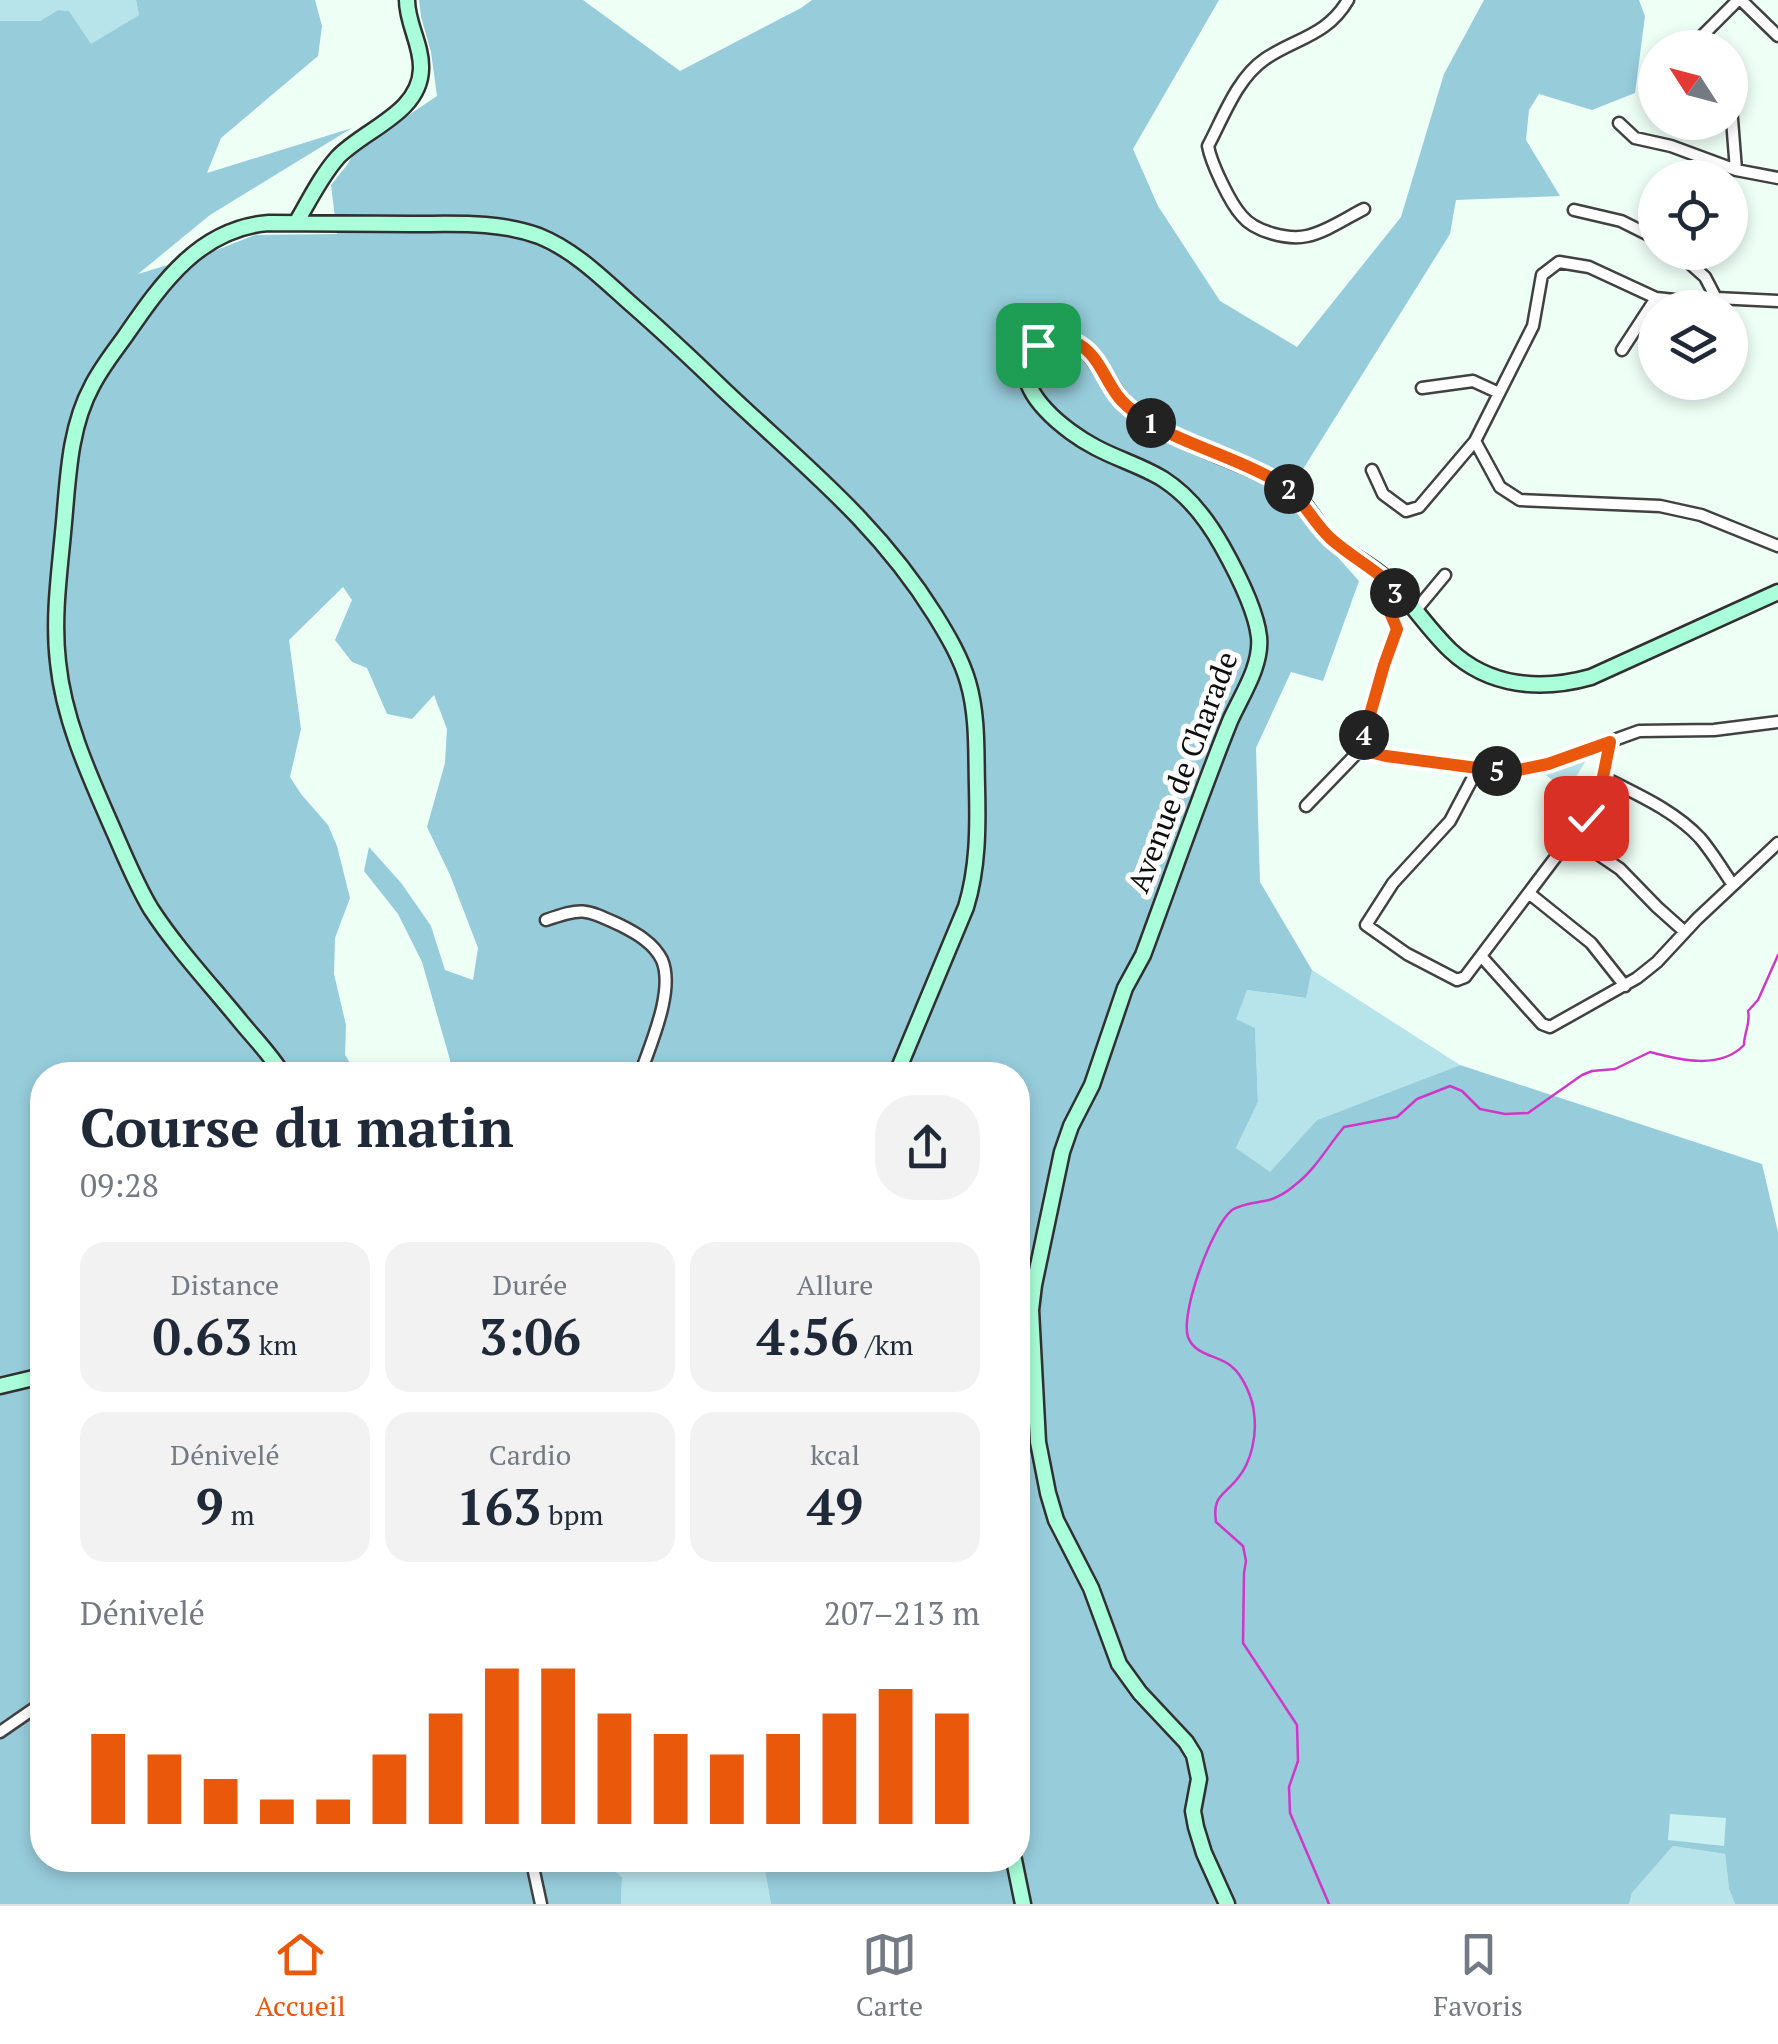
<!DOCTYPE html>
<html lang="fr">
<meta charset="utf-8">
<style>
body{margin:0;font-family:"PT Serif",serif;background:#f2f2f3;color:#1f2937;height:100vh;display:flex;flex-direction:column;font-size:38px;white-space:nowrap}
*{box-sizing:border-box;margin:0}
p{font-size:32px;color:#747a83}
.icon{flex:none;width:55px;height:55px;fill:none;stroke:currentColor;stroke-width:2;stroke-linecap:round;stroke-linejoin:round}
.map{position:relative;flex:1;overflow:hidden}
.drawer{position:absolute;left:30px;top:1062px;width:1000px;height:810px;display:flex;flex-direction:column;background:#fff;border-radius:40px;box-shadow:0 5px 15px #0003}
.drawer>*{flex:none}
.needle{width:65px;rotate:306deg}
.fabs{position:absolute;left:1638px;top:30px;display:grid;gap:20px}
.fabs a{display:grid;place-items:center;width:110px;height:110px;border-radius:50%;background:#fff;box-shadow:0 5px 15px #0003;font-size:50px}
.pin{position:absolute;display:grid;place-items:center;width:85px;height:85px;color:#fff;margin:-42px;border-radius:20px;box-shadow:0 5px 15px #0006}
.km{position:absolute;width:50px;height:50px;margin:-25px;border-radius:50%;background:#222;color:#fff;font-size:28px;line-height:50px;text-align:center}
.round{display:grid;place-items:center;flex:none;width:105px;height:105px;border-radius:40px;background:#f2f2f3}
.summary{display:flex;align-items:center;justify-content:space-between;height:170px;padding:0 50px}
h1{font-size:55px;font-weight:700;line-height:75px}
.metrics{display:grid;grid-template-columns:repeat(3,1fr);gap:15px;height:170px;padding:10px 50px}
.metrics div{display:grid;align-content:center;border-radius:25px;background:#f2f2f3;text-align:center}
.metrics b{font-size:50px;font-weight:700}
.metrics small{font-size:28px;font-weight:400}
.metrics p{font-size:28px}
.chart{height:280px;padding:20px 50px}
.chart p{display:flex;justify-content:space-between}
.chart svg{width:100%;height:180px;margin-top:10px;stroke:#ea580c;stroke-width:6}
.dock{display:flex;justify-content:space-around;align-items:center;height:140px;border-top:2px solid #e0e1e3;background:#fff;font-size:28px;color:#747a83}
.dock a{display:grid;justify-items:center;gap:5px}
.dock .current{color:#ea580c}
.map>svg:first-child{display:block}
.green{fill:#b7e3ea}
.forest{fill:#97ccdb}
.pitch{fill:#c9f1f1}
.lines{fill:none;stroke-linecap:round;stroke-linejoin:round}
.stream{stroke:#cf38c6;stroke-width:2.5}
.street-casing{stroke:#414141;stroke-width:15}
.secondary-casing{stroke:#303030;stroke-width:19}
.street{stroke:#fff;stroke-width:10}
.secondary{stroke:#a9ffd9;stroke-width:14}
.route-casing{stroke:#fff;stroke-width:20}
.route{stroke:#ea580c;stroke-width:12}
.labels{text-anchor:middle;stroke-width:10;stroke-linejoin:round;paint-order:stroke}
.street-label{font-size:30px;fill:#0e0e0e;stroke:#fff}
</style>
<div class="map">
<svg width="1778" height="1904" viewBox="0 0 1778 1904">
<rect width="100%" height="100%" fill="#eefff6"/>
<!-- green -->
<path class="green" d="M 0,0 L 136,0 L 139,15 L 91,45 L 69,11 L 58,10 L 40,21 L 0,21 Z
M 1586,760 L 1568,791 L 1544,774 Z
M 1312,970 L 1460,1065 L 1317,1120 L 1270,1173 L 1236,1148 L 1258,1102 L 1255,1028 L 1235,1019 L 1247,990 L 1305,998 Z
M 1673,1846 L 1725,1854 L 1729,1889 L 1735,1904 L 1629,1904 L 1632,1893 Z
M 601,1860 L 763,1860 L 771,1904 L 621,1904 L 622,1877 Z"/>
<!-- forest -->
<path class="forest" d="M 136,0 L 315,0 L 322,26 L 318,56 L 221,138 L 207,173 L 352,128 L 210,215 L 138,274 L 214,251 L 255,235 L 337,234 L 331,185 L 347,165 L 355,151 L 437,96 L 431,52 L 421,17 L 419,0 L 583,0 L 680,71 L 801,8 L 812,0 L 1219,0 L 1133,149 L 1158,206 L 1220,301 L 1297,347 L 1401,217 L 1444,74 L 1484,0 L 1639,0 L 1645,16 L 1635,93 L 1592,110 L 1539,94 L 1529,110 L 1526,140 L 1560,196 L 1456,200 L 1450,234 L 1285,498 L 1359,581 L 1323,681 L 1291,672 L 1256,748 L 1260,882 L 1312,970 L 1306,998 L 1247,990 L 1236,1019 L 1255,1028 L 1258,1102 L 1236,1148 L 1270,1172 L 1317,1120 L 1460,1065 L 1762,1164 L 1778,1232 L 1778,1904 L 1735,1904 L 1729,1889 L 1725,1854 L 1673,1846 L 1632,1893 L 1629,1904 L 771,1904 L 763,1860 L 1018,1860 L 1018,1075 L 450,1075 L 450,1060 L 422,962 L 398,914 L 364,871 L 369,847 L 402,884 L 431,926 L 445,970 L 473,980 L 478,948 L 450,875 L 427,827 L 445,763 L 447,729 L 434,695 L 412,719 L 387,714 L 367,668 L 352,662 L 335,640 L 352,600 L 343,587 L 289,640 L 301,729 L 290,777 L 301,794 L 328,825 L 337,846 L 350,898 L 335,938 L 334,974 L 346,1025 L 345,1055 L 358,1075 L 42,1075 L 42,1860 L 601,1860 L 622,1877 L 621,1904 L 0,1904 L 0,21 L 40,21 L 58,10 L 69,11 L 91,44 L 139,15 Z"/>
<!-- pitch -->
<path class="pitch" d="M 1670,1814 L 1726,1818 L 1724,1846 L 1668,1840 Z"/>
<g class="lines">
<!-- stream -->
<path class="stream" d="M 1329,1904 L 1290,1813 L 1289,1787 L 1298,1761 L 1297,1725 L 1243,1643 L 1244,1573 L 1246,1561 L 1243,1546 L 1216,1522 C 1212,1495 1224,1496 1238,1478 C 1252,1461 1257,1434 1254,1413 C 1253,1399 1243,1375 1231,1366 C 1218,1355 1195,1356 1188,1337 C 1180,1313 1212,1226 1232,1210 C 1243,1203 1257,1203 1269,1200 C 1279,1197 1287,1192 1295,1185 C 1315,1170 1328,1146 1344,1127 L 1397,1117 L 1417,1099 L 1450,1086 L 1462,1091 L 1480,1109 L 1505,1114 L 1528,1113 L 1582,1075 L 1592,1071 L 1615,1069 L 1650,1052 C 1680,1060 1720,1070 1744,1045 C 1744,1032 1751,1023 1748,1011 L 1758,1000 L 1778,955"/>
<defs>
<path id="street" d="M 1348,0 C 1327,36 1296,38 1265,59 C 1237,78 1223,118 1208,146 C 1211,163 1230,203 1242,216 C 1255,232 1288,240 1307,236 C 1326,232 1346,218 1364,209
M 1741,0 L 1778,36
M 1698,48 L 1703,35 L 1738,0
M 1730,94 L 1736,170
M 1619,123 L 1635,138 L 1671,146 L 1736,170 L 1778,178
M 1574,210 L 1621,221 L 1655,238
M 1677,252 L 1705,277 L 1716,298
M 1622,350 L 1656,298
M 1422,388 L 1473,381 L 1499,393
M 1475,441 L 1500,487 L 1520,500 L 1660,506 L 1701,515 L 1778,546
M 1372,470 L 1383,494 L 1406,511 L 1419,507 L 1475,441 L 1533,326 L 1542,275 L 1559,262 L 1589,267 L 1656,298 L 1684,301 L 1716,298 L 1778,301
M 1415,611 L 1445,575
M 1360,750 L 1508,772 L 1548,764 L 1639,731 L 1714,730 L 1778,722
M 1478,768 L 1450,821 L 1393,883 L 1366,925 L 1407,954 L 1457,980 L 1465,977 L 1586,817 L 1603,777 L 1610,741
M 1603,777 C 1636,794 1674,810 1700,838 C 1712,852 1722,869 1733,885
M 1306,806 L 1360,750 L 1384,665 L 1397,629 L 1386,603 L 1397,590
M 1573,837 L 1620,869 L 1657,907 L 1685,932
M 1530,894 L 1591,943 L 1625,986
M 546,920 C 583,907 585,909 620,925 C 636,933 654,943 662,960 C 675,991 650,1045 640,1075
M 1481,956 L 1542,1024 L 1550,1027 L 1637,978 L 1657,962 L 1697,919 L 1778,843
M 0,1732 L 42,1703
M 528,1860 L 533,1867 L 541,1904"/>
<path id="secondary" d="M 296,223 C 309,201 321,176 338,157 C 365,129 420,113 421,69 C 422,45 407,24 407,0
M 283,1075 C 272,1056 255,1039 241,1022 C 211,985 177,949 151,909 C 137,886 126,859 115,834 C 91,779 64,722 58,662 C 53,619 59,576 63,533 C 68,484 68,430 92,386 C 101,368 114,352 126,335 C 162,283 200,228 269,223 C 316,223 364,224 412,224 C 455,224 498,221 539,236 C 574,250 602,278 630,303 C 662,331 693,360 724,390 C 802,464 877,522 935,615 C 948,636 961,658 968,682 C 978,716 976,753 977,787 C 978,828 978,868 966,907 L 896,1075
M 0,1386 L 42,1376
M 1014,1860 L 1023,1904
M 1227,1904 L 1204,1853 L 1196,1827 L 1193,1811 L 1199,1779 L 1194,1755 L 1186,1742 L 1140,1693 L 1119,1664 L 1091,1588 L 1056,1520 L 1048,1493 L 1038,1442 L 1031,1310 L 1034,1285 L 1062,1152 L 1071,1126 L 1092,1085 L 1125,988 L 1143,955 C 1172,877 1199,798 1230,721 C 1241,696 1262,666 1259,637 C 1256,609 1236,571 1222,546 C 1208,521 1188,495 1163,479 C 1142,466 1117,459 1095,447 C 1068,433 1013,392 1029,358 C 1033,349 1041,341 1050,339 C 1093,329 1105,389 1130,409 C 1163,435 1206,449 1245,466 C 1261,473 1277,480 1291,491 C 1305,502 1313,518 1324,532 C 1341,551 1365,561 1384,577 C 1409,598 1426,627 1450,650 C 1489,687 1541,691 1591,677 L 1778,592"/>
</defs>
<!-- street casing -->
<use href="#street" class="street-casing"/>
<!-- secondary casing -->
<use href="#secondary" class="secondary-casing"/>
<!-- street -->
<use href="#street" class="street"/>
<!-- secondary -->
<use href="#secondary" class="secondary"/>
</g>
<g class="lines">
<defs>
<path id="route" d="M 1038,345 C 1052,336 1066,336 1080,345 C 1098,356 1105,379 1117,395 C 1124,405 1135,413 1145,420 C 1187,446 1236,457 1278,482 C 1302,496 1311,520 1330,538 C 1351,557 1377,570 1397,590 L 1386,603 L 1397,629 L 1384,665 L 1360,750 L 1386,756 L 1508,772 L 1548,764 L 1610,742 L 1603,777 L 1586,818"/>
</defs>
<!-- route casing -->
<use href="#route" class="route-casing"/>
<!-- route -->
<use href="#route" class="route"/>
</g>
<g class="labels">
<!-- street labels -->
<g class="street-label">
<text transform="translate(1183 772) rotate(-69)" y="10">Avenue de Charade</text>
</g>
</g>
</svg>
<div class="fabs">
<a><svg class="needle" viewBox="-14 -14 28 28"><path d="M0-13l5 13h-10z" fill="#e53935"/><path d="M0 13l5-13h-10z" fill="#747a83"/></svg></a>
<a><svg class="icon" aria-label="locate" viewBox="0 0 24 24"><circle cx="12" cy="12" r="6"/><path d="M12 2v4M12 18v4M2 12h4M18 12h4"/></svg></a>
<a><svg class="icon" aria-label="layers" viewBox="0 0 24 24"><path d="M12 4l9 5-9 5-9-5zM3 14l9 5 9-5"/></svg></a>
</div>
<div class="pin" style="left:1038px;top:345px;background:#1e9e55"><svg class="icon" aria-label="arrive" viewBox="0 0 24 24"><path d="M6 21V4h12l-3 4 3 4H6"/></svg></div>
<div class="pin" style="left:1586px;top:818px;background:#d93025"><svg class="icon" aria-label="check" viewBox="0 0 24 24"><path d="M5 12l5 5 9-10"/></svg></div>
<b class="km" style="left:1151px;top:423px">1</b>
<b class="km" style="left:1289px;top:489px">2</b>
<b class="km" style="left:1395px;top:593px">3</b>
<b class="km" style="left:1364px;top:735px">4</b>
<b class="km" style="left:1497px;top:771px">5</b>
<section class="drawer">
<div class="summary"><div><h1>Course du matin</h1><p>09:28</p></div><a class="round"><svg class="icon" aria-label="share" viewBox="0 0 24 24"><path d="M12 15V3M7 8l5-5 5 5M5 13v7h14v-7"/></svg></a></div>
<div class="metrics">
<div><p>Distance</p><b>0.63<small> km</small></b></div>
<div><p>Durée</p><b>3:06</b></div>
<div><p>Allure</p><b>4:56<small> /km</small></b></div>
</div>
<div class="metrics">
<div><p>Dénivelé</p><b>9<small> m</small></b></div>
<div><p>Cardio</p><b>163<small> bpm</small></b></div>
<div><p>kcal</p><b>49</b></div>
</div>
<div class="chart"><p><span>Dénivelé</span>207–213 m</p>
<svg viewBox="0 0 160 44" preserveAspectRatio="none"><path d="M5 44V22M15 44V27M25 44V33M35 44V38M45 44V38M55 44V27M65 44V17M75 44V6M85 44V6M95 44V17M105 44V22M115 44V27M125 44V22M135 44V17M145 44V11M155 44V17"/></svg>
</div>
</section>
</div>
<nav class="dock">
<a class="current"><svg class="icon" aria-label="home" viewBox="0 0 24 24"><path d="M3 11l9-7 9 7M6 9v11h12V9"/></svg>Accueil</a>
<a><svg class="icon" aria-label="map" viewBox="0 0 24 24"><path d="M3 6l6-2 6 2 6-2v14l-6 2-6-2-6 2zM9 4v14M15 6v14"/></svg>Carte</a>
<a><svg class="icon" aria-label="saved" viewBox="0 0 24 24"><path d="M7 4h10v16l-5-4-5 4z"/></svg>Favoris</a>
</nav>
